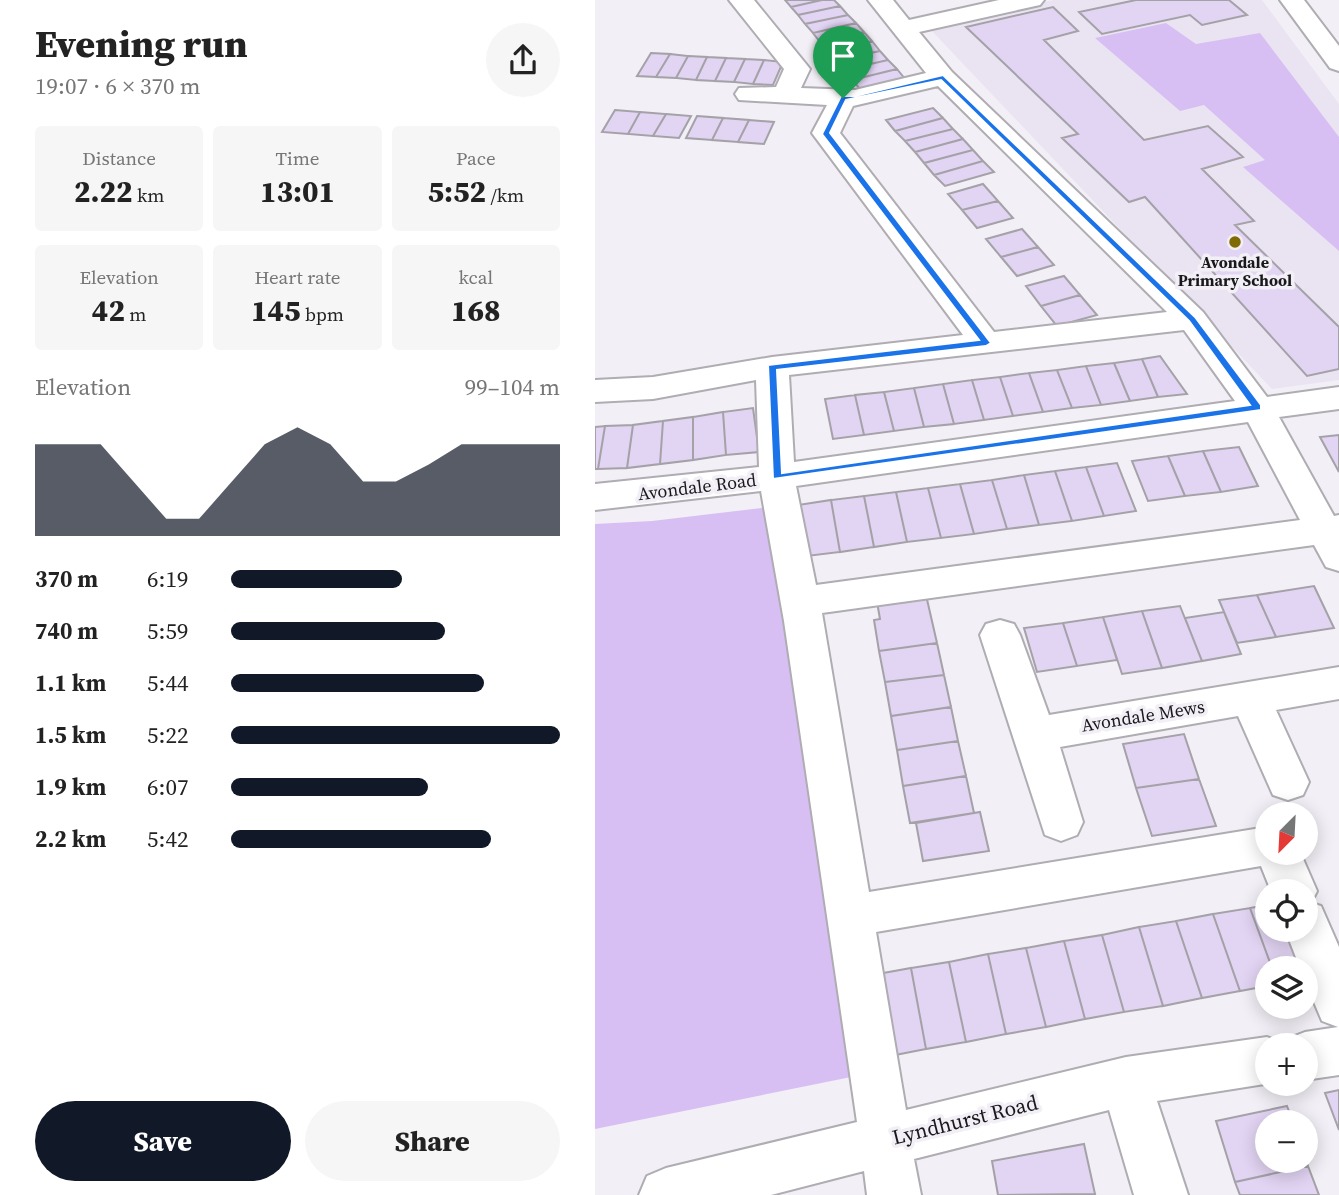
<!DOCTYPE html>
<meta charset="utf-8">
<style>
body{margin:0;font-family:"Source Serif 4",serif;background:#f6f6f6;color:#222;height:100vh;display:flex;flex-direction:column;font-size:26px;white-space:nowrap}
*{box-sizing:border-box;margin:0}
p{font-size:23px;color:#767676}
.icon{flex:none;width:38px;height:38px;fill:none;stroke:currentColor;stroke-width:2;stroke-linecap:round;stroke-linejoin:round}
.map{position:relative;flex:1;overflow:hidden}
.drawer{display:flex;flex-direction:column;background:#fff;width:595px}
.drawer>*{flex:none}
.needle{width:46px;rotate:204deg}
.fabs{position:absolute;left:660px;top:802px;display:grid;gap:14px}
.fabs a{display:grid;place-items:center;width:63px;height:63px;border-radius:50%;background:#fff;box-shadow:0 4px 18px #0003;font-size:35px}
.pin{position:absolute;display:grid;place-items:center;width:60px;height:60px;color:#fff;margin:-72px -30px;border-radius:50% 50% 50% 0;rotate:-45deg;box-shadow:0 0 7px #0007}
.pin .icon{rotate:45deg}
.round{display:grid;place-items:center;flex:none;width:74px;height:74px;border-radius:37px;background:#f6f6f6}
.head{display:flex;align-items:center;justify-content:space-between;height:119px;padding:0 35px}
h1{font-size:38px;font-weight:800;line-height:52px}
.stats{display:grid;grid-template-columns:repeat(3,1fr);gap:10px;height:119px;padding:7px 35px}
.stats div{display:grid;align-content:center;border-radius:7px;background:#f6f6f6;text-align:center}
.stats b{font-size:30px;font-weight:800}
.stats small{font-size:19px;font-weight:400}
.stats p{font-size:19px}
.chart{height:196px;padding:14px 35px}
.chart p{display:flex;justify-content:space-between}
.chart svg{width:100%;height:126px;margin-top:7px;fill:#111827;opacity:.7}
.cta{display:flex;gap:14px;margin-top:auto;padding:14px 35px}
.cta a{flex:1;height:80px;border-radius:42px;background:#111827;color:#fff;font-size:28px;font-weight:800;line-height:80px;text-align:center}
.cta a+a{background:#f6f6f6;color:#222}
ul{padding:0 35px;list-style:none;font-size:23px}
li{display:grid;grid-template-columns:112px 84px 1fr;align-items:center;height:52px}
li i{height:18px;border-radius:9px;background:#111827}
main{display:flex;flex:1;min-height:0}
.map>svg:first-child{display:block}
.built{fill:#eae4f2}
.green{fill:#d7bff3}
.building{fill:#e2d4f3;stroke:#a4a1a7;stroke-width:2}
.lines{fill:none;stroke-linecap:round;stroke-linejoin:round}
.minor-casing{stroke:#afacb2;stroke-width:4}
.minor{fill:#fff;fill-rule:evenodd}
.route{fill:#1a73e8;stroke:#fff;stroke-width:2;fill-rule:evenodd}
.poi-dot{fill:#7f6a03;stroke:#f2eff6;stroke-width:2.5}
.labels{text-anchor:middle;stroke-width:7;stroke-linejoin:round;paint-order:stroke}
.far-poi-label{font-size:16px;font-weight:bold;fill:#19181b;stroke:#f2eff6}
.street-label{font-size:18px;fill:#19181b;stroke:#f2eff6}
.near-street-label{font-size:21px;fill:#19181b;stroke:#f2eff6}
</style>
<main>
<section class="drawer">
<div class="head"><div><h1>Evening run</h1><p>19:07 · 6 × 370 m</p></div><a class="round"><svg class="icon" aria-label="share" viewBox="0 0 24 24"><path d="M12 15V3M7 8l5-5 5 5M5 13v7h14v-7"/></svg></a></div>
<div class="stats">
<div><p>Distance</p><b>2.22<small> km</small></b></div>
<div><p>Time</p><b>13:01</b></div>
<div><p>Pace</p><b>5:52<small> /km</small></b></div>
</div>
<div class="stats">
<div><p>Elevation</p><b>42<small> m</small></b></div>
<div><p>Heart rate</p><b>145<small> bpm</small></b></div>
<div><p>kcal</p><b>168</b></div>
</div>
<div class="chart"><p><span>Elevation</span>99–104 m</p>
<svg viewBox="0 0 160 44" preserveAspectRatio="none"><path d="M0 44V12L10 12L20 12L30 25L40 38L50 38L60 25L70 12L80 6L90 12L100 25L110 25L120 19L130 12L140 12L150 12L160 12V44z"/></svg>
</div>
<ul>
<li><b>370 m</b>6:19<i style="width:52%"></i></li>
<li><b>740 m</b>5:59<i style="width:65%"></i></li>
<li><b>1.1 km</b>5:44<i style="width:77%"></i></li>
<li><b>1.5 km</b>5:22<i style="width:100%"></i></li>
<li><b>1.9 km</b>6:07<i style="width:60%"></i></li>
<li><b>2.2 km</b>5:42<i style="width:79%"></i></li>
</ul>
<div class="cta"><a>Save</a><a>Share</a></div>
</section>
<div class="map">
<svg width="744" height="1195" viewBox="0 0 744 1195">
<rect width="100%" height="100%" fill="#f2eff6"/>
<!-- built -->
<path class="built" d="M 458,0 L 667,0 L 744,104 L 744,380 L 677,389 L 334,28 Z"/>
<!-- green -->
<path class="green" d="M 571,23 L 601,44 L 665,33 L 744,137 L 744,251 L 648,167 L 670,160 L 609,105 L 585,111 L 500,38 Z
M 175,507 L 256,1077 L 0,1129 L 0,524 L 57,521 Z"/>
<!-- building -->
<path class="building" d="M 190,0 L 227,0 L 196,7 Z
M 227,0 L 239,0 L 245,6 L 203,15 L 196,7 Z
M 541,0 L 634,0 L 652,15 L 607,25 L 595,15 L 507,34 L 484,12 Z
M 245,6 L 253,15 L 210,24 L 203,15 Z
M 458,7 L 483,31 L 449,40 L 549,140 L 613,126 L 648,157 L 607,169 L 659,221 L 640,225 L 744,327 L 744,369 L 712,376 L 550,197 L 534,202 L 467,138 L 483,134 L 371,27 Z
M 253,15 L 261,23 L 218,33 L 210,24 Z
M 261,23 L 269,32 L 225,42 L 218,33 Z
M 269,32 L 277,41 L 233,51 L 225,42 Z
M 277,41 L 285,51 L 241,60 L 233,51 Z
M 285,51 L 293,60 L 249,70 L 241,60 Z
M 56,53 L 75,54 L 61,77 L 42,76 Z
M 75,54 L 93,56 L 81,78 L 61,77 Z
M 93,56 L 112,57 L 101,80 L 81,78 Z
M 112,57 L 131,58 L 120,81 L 101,80 Z
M 131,58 L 150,59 L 139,82 L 120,81 Z
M 150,59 L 169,60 L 158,84 L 139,82 Z
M 169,60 L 188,62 L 178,85 L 158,84 Z
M 293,60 L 302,69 L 257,80 L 249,70 Z
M 302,69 L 310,79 L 266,90 L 257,80 Z
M 338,108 L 348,118 L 300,131 L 291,120 Z
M 20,110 L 45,112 L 33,134 L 7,132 Z
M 45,112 L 71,114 L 58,136 L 33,134 Z
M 71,114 L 96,116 L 84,138 L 58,136 Z
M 102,116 L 128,118 L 117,140 L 91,138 Z
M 128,118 L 154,120 L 143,142 L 117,140 Z
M 348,118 L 358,129 L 310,141 L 300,131 Z
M 154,120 L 179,122 L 169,144 L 143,142 Z
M 358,129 L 368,139 L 320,152 L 310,141 Z
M 368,139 L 378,150 L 329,163 L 320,152 Z
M 378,150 L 388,161 L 339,175 L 329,163 Z
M 388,161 L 399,172 L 350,186 L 339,175 Z
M 388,184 L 403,201 L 367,210 L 353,194 Z
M 403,201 L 418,218 L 382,228 L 367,210 Z
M 427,229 L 443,247 L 406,257 L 391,239 Z
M 443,247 L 459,265 L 422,276 L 406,257 Z
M 469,276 L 485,295 L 446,306 L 431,286 Z
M 485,295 L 502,315 L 462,326 L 446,306 Z
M 565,356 L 592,394 L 563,397 L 547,359 Z
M 547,359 L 563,397 L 535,401 L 519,363 Z
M 519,363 L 535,401 L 506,405 L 491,366 Z
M 491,366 L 506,405 L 477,408 L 462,370 Z
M 462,370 L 477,408 L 448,412 L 434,373 Z
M 434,373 L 448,412 L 418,416 L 405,377 Z
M 405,377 L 418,416 L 389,420 L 377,380 Z
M 377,380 L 389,420 L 359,424 L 348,384 Z
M 348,384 L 359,424 L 329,427 L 319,388 Z
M 319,388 L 329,427 L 299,431 L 289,392 Z
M 289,392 L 299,431 L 269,435 L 260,395 Z
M 260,395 L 269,435 L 238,439 L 230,399 Z
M 158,408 L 164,452 L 131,455 L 128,412 Z
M 128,412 L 131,455 L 98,460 L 98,417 Z
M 98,417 L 98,460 L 65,464 L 68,421 Z
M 68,421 L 65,464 L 32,468 L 38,425 Z
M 38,425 L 32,468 L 3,469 L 10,426 Z
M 10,426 L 3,469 L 0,469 L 0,427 Z
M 744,435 L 744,472 L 725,437 Z
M 644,447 L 663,486 L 626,492 L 608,451 Z
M 608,451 L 626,492 L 590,496 L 573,456 Z
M 573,456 L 590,496 L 553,501 L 537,461 Z
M 522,463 L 541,511 L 509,516 L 491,467 Z
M 491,467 L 509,516 L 477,521 L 460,471 Z
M 460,471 L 477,521 L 444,525 L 429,475 Z
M 429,475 L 444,525 L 412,529 L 397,480 Z
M 397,480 L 412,529 L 379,534 L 365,484 Z
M 365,484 L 379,534 L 346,538 L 333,488 Z
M 333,488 L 346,538 L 312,542 L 301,492 Z
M 301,492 L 312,542 L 279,547 L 269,496 Z
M 269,496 L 279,547 L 245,552 L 236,500 Z
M 236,500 L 245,552 L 212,556 L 203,505 Z
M 719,586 L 739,628 L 681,637 L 662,595 Z
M 331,595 L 342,643 L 284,651 L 279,620 L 285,619 L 282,602 Z
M 662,595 L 681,637 L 642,643 L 624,600 Z
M 585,606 L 607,661 L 567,668 L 547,611 Z
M 547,611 L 567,668 L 527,674 L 508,617 Z
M 629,612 L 646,654 L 607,661 L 590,618 Z
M 508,617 L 522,660 L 482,666 L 468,623 Z
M 468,623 L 482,666 L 442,672 L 429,628 Z
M 342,643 L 349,675 L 290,682 L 284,651 Z
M 349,675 L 356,707 L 296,716 L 290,682 Z
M 356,707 L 363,741 L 302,750 L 296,716 Z
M 589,734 L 604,779 L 541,788 L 528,744 Z
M 363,741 L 371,776 L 308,786 L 302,750 Z
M 371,776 L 379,813 L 315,823 L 308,786 Z
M 604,779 L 621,826 L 557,836 L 541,788 Z
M 385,812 L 394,851 L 328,861 L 321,823 Z
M 672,905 L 672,929 L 702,929 L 710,968 L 677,968 L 655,908 Z
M 655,908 L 677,968 L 672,968 L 672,986 L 645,991 L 618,914 Z
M 618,914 L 645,991 L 607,998 L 581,921 Z
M 581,921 L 607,998 L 568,1006 L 544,927 Z
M 544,927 L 568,1006 L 529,1012 L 507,935 Z
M 507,935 L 529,1012 L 490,1019 L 469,941 Z
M 469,941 L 490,1019 L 451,1027 L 431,948 Z
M 431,948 L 451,1027 L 411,1034 L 393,954 Z
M 393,954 L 411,1034 L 371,1042 L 354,962 Z
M 354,962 L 371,1042 L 331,1049 L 316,968 Z
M 316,968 L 331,1049 L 290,1057 L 277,975 Z
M 744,1090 L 744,1130 L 730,1093 Z
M 692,1106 L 698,1122 L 672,1122 L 672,1160 L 710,1160 L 710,1158 L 713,1166 L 640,1182 L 621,1121 Z
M 489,1144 L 500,1194 L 403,1195 L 397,1161 Z
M 713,1166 L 724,1195 L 645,1195 L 640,1182 Z"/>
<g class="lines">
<defs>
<path id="minor" d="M 134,0 L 159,0 L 211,64 L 215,69 L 206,88 L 260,90 L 331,73 L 273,0 L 298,0 L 314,20 L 404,0 L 449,0 L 445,5 L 324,32 L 357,72 L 608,312 L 672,397 L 744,387 L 744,409 L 684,417 L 739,516 L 744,515 L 744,571 L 731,567 L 719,545 L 227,613 L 274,892 L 672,827 L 672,852 L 705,852 L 722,891 L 716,903 L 726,906 L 744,947 L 744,1075 L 710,1080 L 710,1045 L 690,1045 L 692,1039 L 710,1032 L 743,1027 L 727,1021 L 710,981 L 710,968 L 705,968 L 690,929 L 710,929 L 710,891 L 676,891 L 666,866 L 281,932 L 311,1110 L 531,1057 L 672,1037 L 690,1044 L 672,1045 L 672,1083 L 676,1083 L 562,1101 L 593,1195 L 539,1195 L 514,1110 L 319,1159 L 326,1195 L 272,1195 L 269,1171 L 176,1195 L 44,1195 L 52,1176 L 71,1168 L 262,1122 L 189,621 L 166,491 L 0,510 L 0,484 L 164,467 L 161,380 L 58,399 L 0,402 L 0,380 L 58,377 L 177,357 L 368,335 L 217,133 L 232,105 L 144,100 L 140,94 L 144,88 L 181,87 L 189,69 ZM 343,86 L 572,312 L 399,332 L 245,133 L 258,106 ZM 589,330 L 640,401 L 199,462 L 194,375 ZM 653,422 L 705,520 L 221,585 L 201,486 Z
M 685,0 L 709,0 L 744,46 L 744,71 L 735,68 Z
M 405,620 L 419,624 L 425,635 L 454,715 L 744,667 L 744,699 L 681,710 L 714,782 L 708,795 L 693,800 L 678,795 L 643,716 L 465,747 L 488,822 L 482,835 L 466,841 L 450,835 L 385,635 L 391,624 Z"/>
</defs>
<!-- minor casing -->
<use href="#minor" class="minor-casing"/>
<!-- minor -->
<use href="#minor" class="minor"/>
</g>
<!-- route -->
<path class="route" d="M 348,75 L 600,317 L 666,405 L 666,410 L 178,479 L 173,365 L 384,340 L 227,134 L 246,96 L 260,96 ZM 346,80 L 594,321 L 655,405 L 187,473 L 182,370 L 391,346 L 396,343 L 235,133 L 251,100 Z"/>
<!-- markers -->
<circle class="poi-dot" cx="640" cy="242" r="7"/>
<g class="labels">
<!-- far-poi labels -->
<g class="far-poi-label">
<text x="640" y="268">Avondale<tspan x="640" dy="18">Primary School</tspan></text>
</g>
<!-- street labels -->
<g class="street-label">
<text transform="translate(102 487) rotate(-7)" y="6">Avondale Road</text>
<text transform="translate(548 716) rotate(-9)" y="6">Avondale Mews</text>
</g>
<!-- near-street labels -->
<g class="near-street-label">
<text transform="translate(370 1120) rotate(-14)" y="7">Lyndhurst Road</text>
</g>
</g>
</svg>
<div class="fabs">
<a><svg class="needle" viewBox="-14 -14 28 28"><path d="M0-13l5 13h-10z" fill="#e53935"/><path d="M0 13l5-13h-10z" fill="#767676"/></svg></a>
<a><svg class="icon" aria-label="locate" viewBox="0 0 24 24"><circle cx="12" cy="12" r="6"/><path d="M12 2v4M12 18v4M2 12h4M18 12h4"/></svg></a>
<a><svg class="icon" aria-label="layers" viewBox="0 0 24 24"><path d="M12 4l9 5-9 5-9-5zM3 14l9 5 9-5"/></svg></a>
<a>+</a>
<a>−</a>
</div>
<div class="pin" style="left:248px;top:98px;background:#1e9e55"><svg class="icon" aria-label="arrive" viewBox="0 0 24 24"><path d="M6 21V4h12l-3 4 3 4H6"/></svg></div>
</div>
</main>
